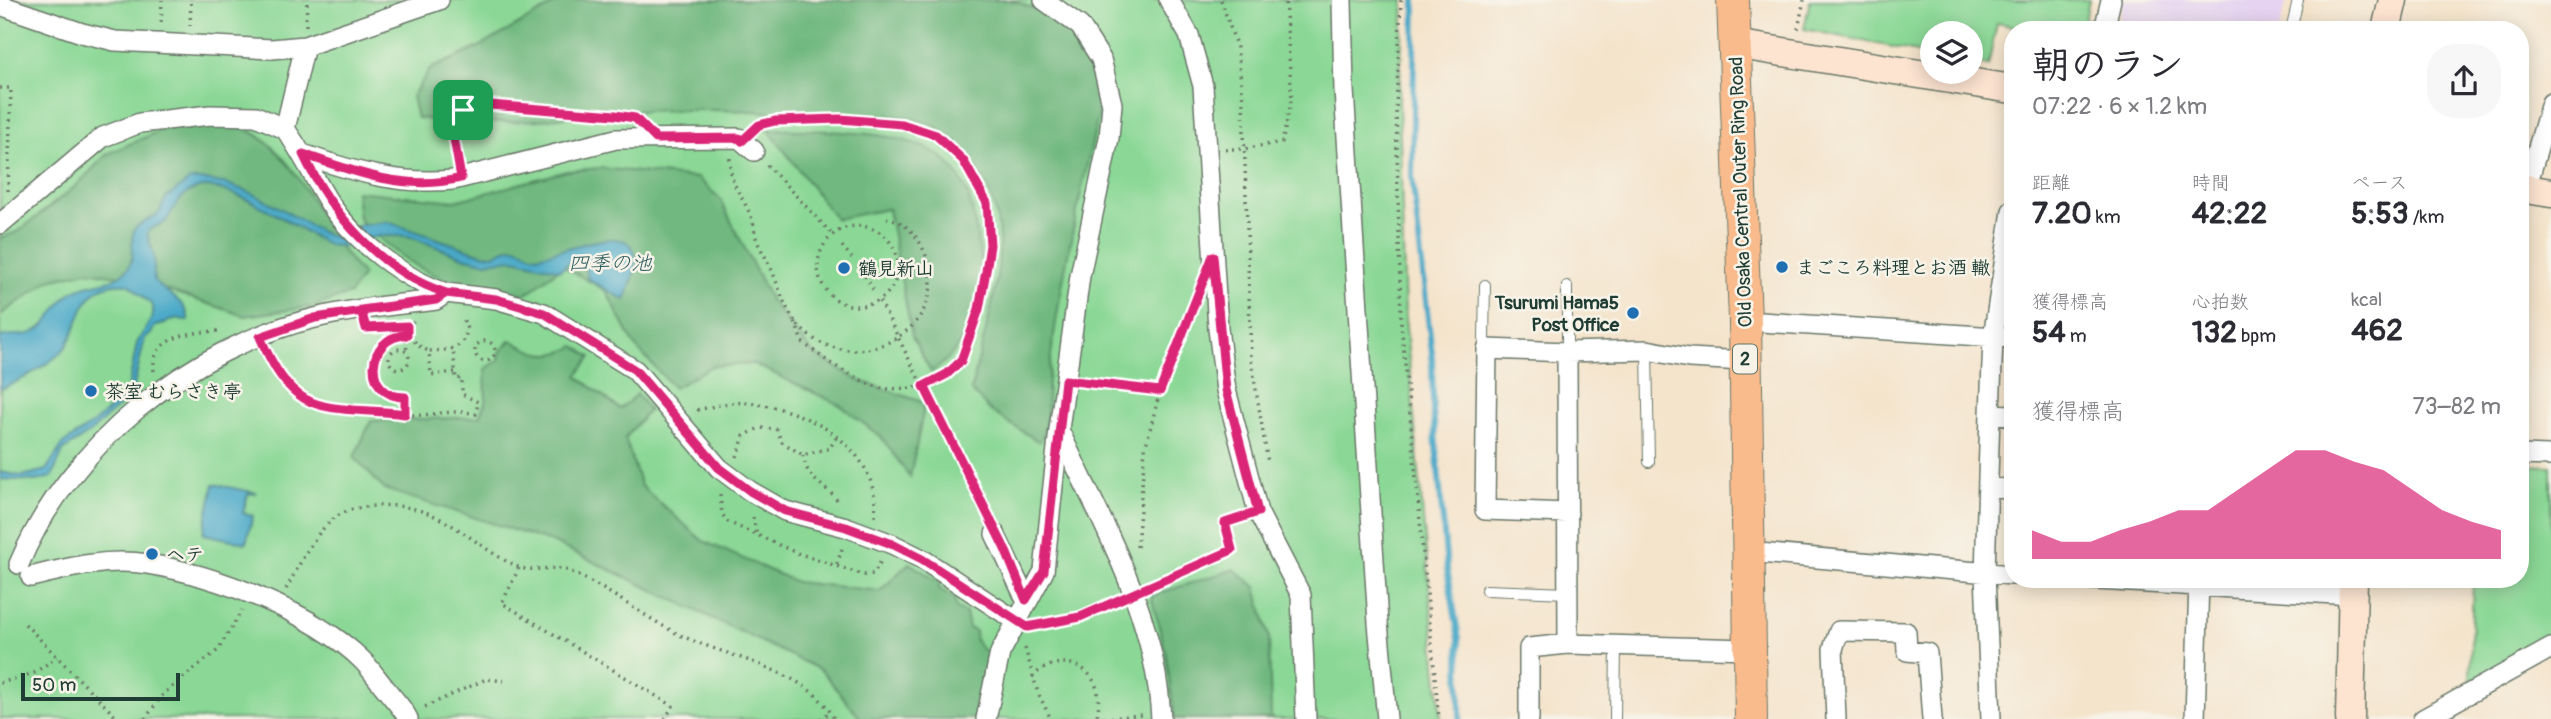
<!DOCTYPE html>
<html lang="ja">
<meta charset="utf-8">
<style>
body{margin:0;font-family:Pangolin,"Klee One",sans-serif;background:#f7f7f7;color:#2b2b33;height:100vh;display:flex;flex-direction:column;font-size:26px;white-space:nowrap}
*{box-sizing:border-box;margin:0}
p{font-size:23px;color:#7c7c81}
.icon{flex:none;width:38px;height:38px;fill:none;stroke:currentColor;stroke-width:2;stroke-linecap:round;stroke-linejoin:round}
.map{position:relative;flex:1;overflow:hidden}
.drawer{position:absolute;left:2004px;top:21px;width:525px;height:567px;display:flex;flex-direction:column;background:#fff;border-radius:28px;box-shadow:0 4px 18px #0003}
.drawer>*{flex:none}
.controls{position:absolute;left:1920px;top:21px;display:grid;gap:14px}
.controls a{display:grid;place-items:center;width:63px;height:63px;border-radius:50%;background:#fff;box-shadow:0 4px 18px #0003;font-size:35px}
.scale{position:absolute;left:21px;bottom:18px;width:159px;box-sizing:border-box;padding-left:7px;border:4px solid #1f3d34;border-top:0;font-size:19px;line-height:24px;white-space:nowrap;color:#1f3d34;-webkit-text-stroke:5px #f7f3e8;paint-order:stroke}
.pin{position:absolute;display:grid;place-items:center;width:60px;height:60px;color:#fff;margin:-30px;border-radius:14px;box-shadow:0 4px 10px #0006}
.round{display:grid;place-items:center;flex:none;width:74px;height:74px;border-radius:28px;background:#f7f7f7}
.head{display:flex;align-items:center;justify-content:space-between;height:119px;padding:0 28px}
h1{font-size:38px;font-weight:800;line-height:52px}
.stats{display:grid;grid-template-columns:repeat(3,1fr);gap:10px;height:119px;padding:7px 28px}
.stats div{display:grid;align-content:center}
.stats b{font-size:30px;font-weight:800}
.stats small{font-size:19px;font-weight:400}
.stats p{font-size:19px}
.chart{height:196px;padding:14px 28px}
.chart p{display:flex;justify-content:space-between}
.chart svg{width:100%;height:126px;margin-top:7px;fill:#db2777;opacity:.7}
.map>svg:first-child{display:block}
.built{fill:#e5d3f1}
.green{fill:#8bd896;stroke:#558a65;stroke-width:2}
.forest{fill:#70b87f;stroke:#487a5a;stroke-width:2}
.water{fill:#49a9c8;stroke:#34737e;stroke-width:2}
.lines{fill:none;stroke-linecap:round;stroke-linejoin:round}
.stream{stroke:#49a9c8;stroke-width:6}
.lane-casing{stroke:#6a7769;stroke-width:12}
.street-casing{stroke:#6a7769;stroke-width:22}
.secondary-casing{stroke:#6a7769;stroke-width:31}
.primary-casing{stroke:#6a7769;stroke-width:34}
.path{stroke:#6a7769;stroke-width:3.5;stroke-dasharray:2 5;stroke-linecap:butt}
.lane{stroke:#fff;stroke-width:10}
.street{stroke:#fff;stroke-width:19}
.secondary{stroke:#fde4d1;stroke-width:28}
.primary{stroke:#fabb8c;stroke-width:32}
.route-casing{stroke:#fff;stroke-width:14}
.route{stroke:#db2777;stroke-width:9}
.poi-dot{fill:#1f6fb2;stroke:#f7f3e8;stroke-width:2.5}
.labels{text-anchor:middle;stroke-width:5;stroke-linejoin:round;paint-order:stroke}
.shield{fill:#f7f3e8;stroke:#60746a;stroke-width:2}
.shield-label{font-size:18px;font-weight:bold;fill:#1f3d34}
.street-label{font-size:19px;fill:#1f3d34;stroke:#f7f3e8}
.poi-label{font-size:19px;font-weight:bold;fill:#1f3d34;stroke:#f7f3e8;text-anchor:start}
.water-label{font-size:21px;font-style:italic;fill:#2c5d60;stroke:#f7f3e8}
</style>
<div class="map">
<svg width="2551" height="719" viewBox="0 0 2551 719">
<rect width="100%" height="100%" fill="#f7f3e8"/>
<filter id="ink" filterUnits="userSpaceOnUse"><feTurbulence type="fractalNoise" baseFrequency=".0143" numOctaves="2"/><feDisplacementMap in="SourceGraphic" scale="14" xChannelSelector="R" yChannelSelector="G"/><feConvolveMatrix kernelMatrix="1 2 1 2 8 2 1 2 1" color-interpolation-filters="sRGB"/></filter>
<filter id="wash" filterUnits="userSpaceOnUse"><feTurbulence type="fractalNoise" baseFrequency=".00686" numOctaves="4" result="noise"/><feDisplacementMap in="SourceGraphic" scale="28" xChannelSelector="R" yChannelSelector="G"/><feGaussianBlur stdDeviation="1.57" result="paint"/><feColorMatrix in="noise" values="0 0 0 0 0 0 0 0 0 0 0 0 0 0 0 0 0 1.4 0 .05"/><feComposite in="paint" operator="in"/></filter>
<g filter="url(#wash)">
<rect width="100%" height="100%" fill="#f4e4cc"/>
<!-- built -->
<path class="built" d="M 2124,0 L 2287,0 L 2279,30 L 2117,30 Z"/>
<!-- green -->
<path class="green" d="M 0,0 L 1404,0 L 1399,100 L 1405,316 L 1441,719 L 0,719 Z
M 1810,0 L 2089,0 L 2083,30 L 2031,30 L 1997,23 L 1988,66 L 1971,62 L 1970,33 L 1932,33 L 1932,55 L 1804,29 Z
M 2520,465 L 2551,466 L 2551,636 L 2470,681 L 2473,579 L 2520,579 Z"/>
<!-- forest -->
<path class="forest" d="M 562,0 L 1010,0 C 1074,20 1096,50 1098,117 C 1078,204 1058,292 1048,380 C 1046,401 1051,426 1039,442 L 992,412 L 971,391 C 983,330 1015,256 990,194 C 980,169 963,142 939,129 C 899,107 851,117 809,116 C 789,116 770,112 751,111 C 705,109 659,110 613,112 C 588,113 564,118 539,120 C 498,123 458,123 417,118 L 412,97 L 430,69 L 475,49 Z
M 213,120 C 225,124 240,125 250,131 C 305,161 320,232 363,275 L 350,294 L 311,307 L 245,316 L 130,278 L 87,271 L 50,280 L 0,315 L 0,238 L 19,231 L 77,185 L 107,154 L 168,127 Z
M 768,129 C 815,131 908,128 944,159 C 966,179 972,202 976,230 C 978,244 982,258 983,272 C 984,307 961,354 931,372 L 912,336 L 888,209 L 836,219 Z
M 600,168 L 698,178 L 720,199 L 771,301 L 813,353 L 858,380 L 925,403 L 910,477 L 882,438 L 840,405 L 754,364 L 712,366 L 674,388 L 635,346 L 606,291 L 563,266 L 526,294 C 444,286 418,276 359,219 L 356,191 L 455,201 L 567,171 Z
M 511,340 C 534,354 550,360 575,346 L 591,357 L 577,376 L 620,409 L 637,394 L 649,410 L 625,438 L 641,486 L 703,541 L 796,582 L 880,591 L 909,563 L 941,583 L 938,588 L 954,598 L 957,609 L 966,613 L 969,628 L 975,631 C 975,643 978,647 988,653 L 974,719 L 861,719 L 821,670 L 554,543 L 384,489 L 354,457 L 371,421 L 479,417 L 486,400 L 485,369 L 499,360 L 500,352 Z
M 1234,569 L 1256,587 L 1269,636 L 1271,719 L 1175,719 L 1165,649 L 1151,596 Z"/>
<!-- water -->
<path class="water" d="M 190,180 C 239,177 284,212 325,234 L 339,238 L 360,225 L 388,222 L 482,254 L 494,255 C 525,235 523,260 542,255 C 594,242 662,211 625,300 L 588,279 C 586,267 585,262 572,260 L 560,270 L 514,259 L 484,262 L 466,258 L 408,236 L 380,236 L 342,246 L 329,245 C 301,231 227,179 198,188 C 179,194 174,208 166,222 L 150,229 L 147,234 L 154,256 L 154,280 C 165,294 189,301 188,321 L 177,318 L 154,327 L 151,334 L 145,338 L 132,394 L 92,431 L 63,451 L 52,477 L 36,481 L 0,479 L 0,472 L 22,476 L 46,470 L 63,444 L 91,425 L 127,394 L 137,343 L 153,316 L 153,306 L 129,284 C 82,280 85,314 67,345 C 59,359 16,384 0,389 L 0,337 C 10,334 23,336 32,333 C 52,325 57,300 74,291 C 91,281 115,285 128,268 C 138,254 127,240 136,227 L 159,213 L 166,198 Z
M 214,484 L 257,493 L 248,494 L 243,513 L 253,516 L 246,543 L 203,534 Z"/>
<g class="lines">
<!-- stream -->
<path class="stream" d="M 1415,0 L 1412,177 L 1432,354 L 1433,411 L 1447,568 L 1459,639 L 1460,719"/>
</g>
</g>
<g filter="url(#ink)">
<g class="lines">
<defs>
<path id="lane" d="M 2291,30 L 2298,0
M 1485,285 L 1484,339 L 1487,349
M 1567,286 L 1567,352
M 1647,350 L 1649,462
M 1486,590 L 1568,593
M 1615,719 L 1616,646"/>
<path id="street" d="M 1169,0 L 1189,35 L 1203,86 L 1218,329 L 1226,390 L 1258,512 L 1301,595 L 1306,719
M 1342,0 L 1344,90 L 1378,623 L 1387,719
M 0,5 L 82,33 L 115,41 L 272,49 L 305,46 L 439,0
M 2104,30 L 2111,0
M 305,46 L 285,129 C 303,153 314,179 330,204 C 354,240 405,280 446,293
M 303,154 C 353,172 400,185 453,180 L 616,139 L 739,138 L 754,151
M 2526,189 L 2551,103
M 0,224 L 103,137 L 140,123 L 210,115 L 256,116 L 285,129
M 1745,321 L 2012,338
M 1567,352 L 1568,644
M 1990,414 L 2012,415
M 1060,432 C 1103,526 1156,614 1161,719
M 2520,455 L 2551,456
M 1988,488 L 2012,489
M 1568,513 L 1485,510 L 1487,349 L 1567,352 L 1647,350 L 1689,358 L 1745,361
M 995,534 L 1026,600
M 1748,552 L 2012,575
M 19,564 C 69,445 190,348 315,318 C 355,308 396,305 436,300 L 446,293 L 496,299 L 544,313 L 635,370 L 719,468 L 750,491 L 785,511 L 846,527 L 892,544 L 922,559 L 1018,622
M 31,577 C 70,567 108,558 148,564 C 215,575 313,612 362,660 C 371,669 378,680 386,689 C 393,699 403,708 408,719
M 2079,579 L 2353,595
M 986,719 L 1000,653 L 1044,571 L 1059,429 L 1080,276 L 1109,138 L 1112,104 L 1101,59 L 1080,26 L 1044,0
M 1529,719 L 1529,648 L 1568,644 L 1750,649
M 1836,719 L 1833,649 L 1839,631 L 1906,632 L 1907,651 L 1927,653 L 1932,719
M 1991,719 L 1985,574 L 1990,414 L 1993,338 L 2012,211
M 2195,719 L 2199,579
M 2423,719 L 2551,648"/>
<path id="secondary" d="M 2386,30 L 2393,0
M 1734,44 L 2012,89
M 2520,188 L 2551,193
M 2350,719 L 2353,579"/>
<path id="primary" d="M 1733,0 L 1745,321 L 1751,719"/>
</defs>
<!-- lane casing -->
<use href="#lane" class="lane-casing"/>
<!-- street casing -->
<use href="#street" class="street-casing"/>
<!-- secondary casing -->
<use href="#secondary" class="secondary-casing"/>
<!-- primary casing -->
<use href="#primary" class="primary-casing"/>
<!-- path -->
<path class="path" d="M 1221,0 L 1237,48 L 1243,99 L 1251,359 L 1268,463
M 1401,0 L 1396,107 L 1401,322 L 1439,719
M 161,22 L 162,0
M 190,26 L 191,0
M 306,26 L 307,0
M 1798,29 L 1804,0
M 0,88 L 11,88 L 8,191
M 756,128 L 775,122 L 840,119 L 877,121 L 921,129 L 936,135 L 963,160 L 987,203 L 990,245 L 979,309 L 961,361 L 947,374 L 914,388 L 884,389 L 866,383 L 830,363 L 802,342 L 795,321
M 1225,149 L 1243,149 L 1282,142 L 1292,99 L 1285,0
M 458,158 L 451,122 L 458,113 L 479,105 L 627,117
M 730,158 C 729,186 742,193 751,217 C 755,225 754,234 758,243 C 761,251 767,258 770,266 C 779,286 783,306 797,324 C 850,387 967,326 920,243 C 913,231 901,220 887,218
M 767,165 L 832,234
M818 266a40 40 0 1 1 80 0a40 40 0 1 1-80 0Z
M 842,246 L 852,258
M 865,276 L 874,291
M 880,301 L 987,516
M 413,321 C 407,336 415,346 429,351
M 404,326 L 407,352
M475 351a10 10 0 1 1 20 0a10 10 0 1 1-20 0Z
M389 359a10 10 0 1 1 20 0a10 10 0 1 1-20 0Z
M 267,355 C 287,405 321,406 368,410 C 384,412 401,415 417,415 C 437,415 455,409 476,414 L 478,402 L 462,394 L 462,378 L 456,379 L 453,349
M 154,371 C 150,336 192,332 218,331
M 455,372 L 431,375 L 429,351 C 447,350 464,351 467,329 L 462,316
M 1085,383 L 1160,391
M 697,410 C 715,406 732,401 751,403 C 809,410 880,447 875,516
M 405,414 L 405,397 C 362,397 365,336 407,335
M 803,455 C 807,483 826,483 840,504
M 737,457 L 744,436 L 759,428 L 776,429 L 782,442 L 803,455 L 830,448 L 837,436
M 720,495 L 722,514 L 728,522 L 797,553 L 864,575 L 873,574 L 881,561
M 753,517 L 757,536
M 1137,547 L 1145,449 L 1160,391 L 1195,301
M 837,564 L 843,546
M 519,568 L 502,603 L 673,706 L 665,719
M 1151,586 L 1232,550 L 1225,523 L 1240,518
M 286,589 C 303,560 320,515 357,508 C 377,505 396,504 415,509 C 454,519 481,550 516,566 C 532,574 553,564 569,571 C 605,587 639,613 674,632 C 721,657 810,668 834,719
M 25,624 L 118,719
M 1036,625 L 1080,617 L 1116,602
M 1025,648 L 1038,693 L 1051,719
M 1032,677 C 1066,645 1110,672 1096,719
M 0,683 L 34,673 L 57,657
M 425,707 L 486,679 L 504,681
M 145,719 L 164,693 L 218,650 L 242,610
M 820,719 L 830,712
M 1097,719 L 1141,715"/>
<!-- lane -->
<use href="#lane" class="lane"/>
<!-- street -->
<use href="#street" class="street"/>
<!-- secondary -->
<use href="#secondary" class="secondary"/>
<!-- primary -->
<use href="#primary" class="primary"/>
</g>
</g>
<g class="lines" filter="url(#ink)">
<defs>
<path id="route" d="M 463,110 L 451,121 L 461,178 C 408,192 353,172 303,154 C 331,214 381,272 446,293 L 436,300 L 361,310 L 366,328 L 407,326 L 407,335 C 365,336 362,397 405,397 L 405,414 C 324,405 296,421 260,337 L 315,318 L 436,300 L 446,293 L 496,299 L 544,313 L 635,370 L 719,468 L 750,491 L 785,511 L 846,527 L 892,544 L 922,559 L 1027,627 L 1080,617 L 1232,550 L 1225,523 L 1258,512 L 1226,390 L 1213,256 L 1160,391 L 1065,380 L 1044,571 L 1026,600 L 1005,549 L 924,386 L 947,374 L 961,361 L 979,309 L 986,271 L 990,245 L 987,203 L 963,160 L 936,135 L 902,124 L 840,119 L 775,121 L 759,125 L 742,141 L 739,138 L 656,139 L 635,118 L 615,115 L 490,105 L 463,110"/>
</defs>
<!-- route casing -->
<use href="#route" class="route-casing"/>
<!-- route -->
<use href="#route" class="route"/>
</g>
<!-- markers -->
<g class="poi-dot">
<circle cx="1782" cy="267" r="7"/>
<circle cx="844" cy="268" r="7"/>
<circle cx="1633" cy="313" r="7"/>
<circle cx="91" cy="391" r="7"/>
<circle cx="152" cy="554" r="7"/>
</g>
<g class="labels">
<!-- shield labels -->
<rect class="shield" x="1733" y="344.5" width="24" height="29" rx="5"/>
<g class="shield-label">
<text x="1745" y="365">2</text>
</g>
<!-- street labels -->
<g class="street-label">
<text transform="translate(1740 192) rotate(-92)" y="7">Old Osaka Central Outer Ring Road</text>
</g>
<!-- poi labels -->
<g class="poi-label">
<text x="1796" y="274">まごころ料理とお酒 轍</text>
<text x="858" y="275">鶴見新山</text>
<text x="1619" y="309" text-anchor="end">Tsurumi Hama5<tspan x="1619" dy="22">Post Office</tspan></text>
<text x="105" y="398">茶室 むらさき亭</text>
<text x="166" y="561">ヘテ</text>
</g>
<!-- water labels -->
<g class="water-label">
<text x="610" y="270">四季の池</text>
</g>
</g>
</svg>
<div class="controls">
<a><svg class="icon" aria-label="layers" viewBox="0 0 24 24"><path d="M12 4l9 5-9 5-9-5zM3 14l9 5 9-5"/></svg></a>
</div>
<div class="scale">50 m</div>
<div class="pin" style="left:463px;top:110px;background:#1e9e55"><svg class="icon" aria-label="arrive" viewBox="0 0 24 24"><path d="M6 21V4h12l-3 4 3 4H6"/></svg></div>
<section class="drawer">
<div class="head"><div><h1>朝のラン</h1><p>07:22 · 6 × 1.2 km</p></div><a class="round"><svg class="icon" aria-label="share" viewBox="0 0 24 24"><path d="M12 15V3M7 8l5-5 5 5M5 13v7h14v-7"/></svg></a></div>
<div class="stats">
<div><p>距離</p><b>7.20<small> km</small></b></div>
<div><p>時間</p><b>42:22</b></div>
<div><p>ペース</p><b>5:53<small> /km</small></b></div>
</div>
<div class="stats">
<div><p>獲得標高</p><b>54<small> m</small></b></div>
<div><p>心拍数</p><b>132<small> bpm</small></b></div>
<div><p>kcal</p><b>462</b></div>
</div>
<div class="chart"><p><span>獲得標高</span>73–82 m</p>
<svg viewBox="0 0 160 44" preserveAspectRatio="none"><path d="M0 44V34L10 38L20 38L30 34L40 31L50 27L60 27L70 20L80 13L90 6L100 6L110 10L120 13L130 20L140 27L150 31L160 34V44z"/></svg>
</div>
</section>
</div>
